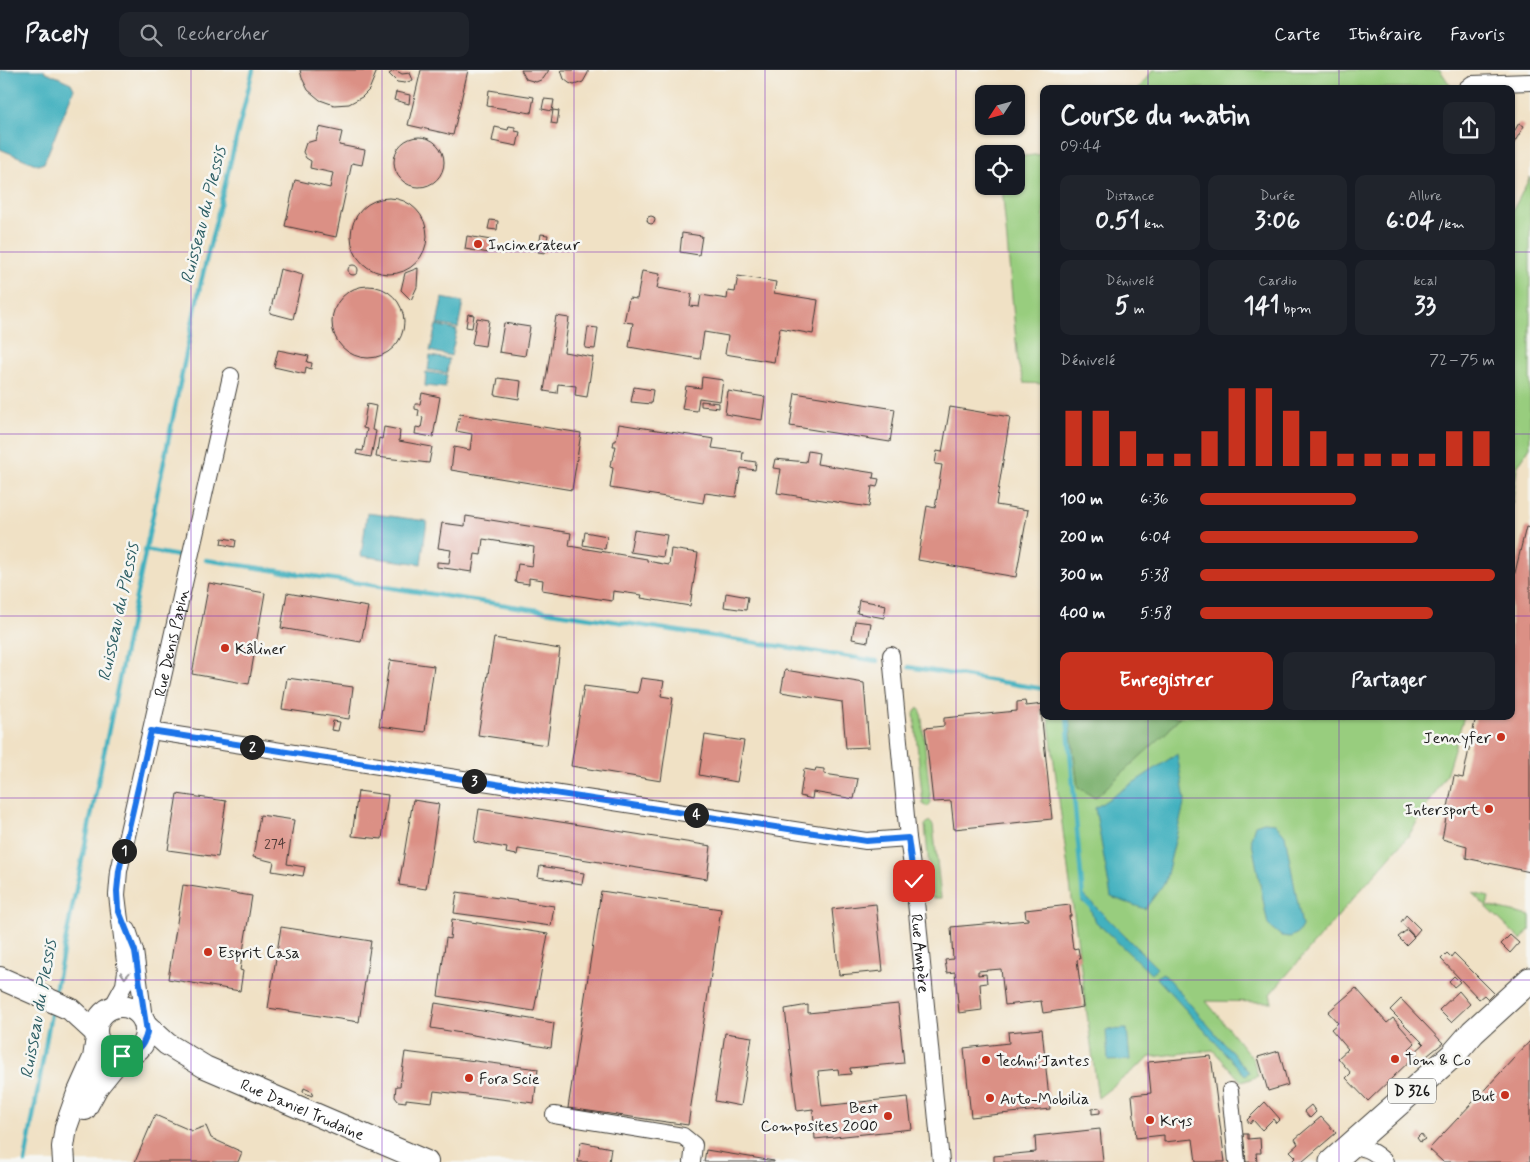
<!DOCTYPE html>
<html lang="fr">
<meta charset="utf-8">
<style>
body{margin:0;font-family:Mynerve,sans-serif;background:#20242c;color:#f1f3f6;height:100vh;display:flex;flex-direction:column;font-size:19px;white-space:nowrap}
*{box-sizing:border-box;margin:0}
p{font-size:16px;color:#9ea1a6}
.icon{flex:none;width:28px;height:28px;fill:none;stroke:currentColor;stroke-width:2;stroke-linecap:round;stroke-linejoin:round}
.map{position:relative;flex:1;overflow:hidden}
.sheet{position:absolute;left:1040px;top:15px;width:475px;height:635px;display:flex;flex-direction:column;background:#171b24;border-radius:10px;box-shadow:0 1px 4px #0004}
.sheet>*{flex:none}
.needle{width:32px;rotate:234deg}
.tools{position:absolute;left:975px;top:15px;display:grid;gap:10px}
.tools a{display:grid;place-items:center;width:50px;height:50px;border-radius:10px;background:#171b24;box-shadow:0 1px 4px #0004;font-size:25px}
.pin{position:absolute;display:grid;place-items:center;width:42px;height:42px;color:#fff;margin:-21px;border-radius:10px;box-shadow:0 2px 8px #0006}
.km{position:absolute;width:25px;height:25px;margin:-12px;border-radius:50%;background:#222;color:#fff;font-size:14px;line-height:25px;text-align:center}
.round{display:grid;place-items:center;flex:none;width:52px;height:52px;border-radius:10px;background:#20242c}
.headline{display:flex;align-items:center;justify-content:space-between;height:85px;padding:0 20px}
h1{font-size:28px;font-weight:700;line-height:38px}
.figures{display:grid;grid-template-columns:repeat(3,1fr);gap:8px;height:85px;padding:5px 20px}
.figures div{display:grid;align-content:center;border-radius:10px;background:#20242c;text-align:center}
.figures b{font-size:25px;font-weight:700}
.figures small{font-size:14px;font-weight:400}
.figures p{font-size:14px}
.chart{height:140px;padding:10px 20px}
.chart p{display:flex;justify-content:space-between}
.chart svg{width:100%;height:90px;margin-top:5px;stroke:#c8321e;stroke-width:6}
.button{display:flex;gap:10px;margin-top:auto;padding:10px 20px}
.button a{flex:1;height:58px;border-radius:10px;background:#c8321e;color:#fff;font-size:20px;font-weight:700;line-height:58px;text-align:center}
.button a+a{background:#20242c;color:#f1f3f6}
ul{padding:0 20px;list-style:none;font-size:16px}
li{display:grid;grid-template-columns:80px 60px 1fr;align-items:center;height:38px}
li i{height:12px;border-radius:6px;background:#c8321e}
header{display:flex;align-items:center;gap:30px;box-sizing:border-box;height:70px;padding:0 25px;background:#171b24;border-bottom:1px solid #363941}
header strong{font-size:24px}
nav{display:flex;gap:28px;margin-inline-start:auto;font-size:18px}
.search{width:350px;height:45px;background:#20242c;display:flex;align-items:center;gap:12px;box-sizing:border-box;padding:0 18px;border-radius:10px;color:#9ea1a6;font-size:19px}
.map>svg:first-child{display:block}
.green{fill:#98cd7e;stroke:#5a744d}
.forest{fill:#7ab06d;stroke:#4b6644}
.water{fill:#43b1bf;stroke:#30666e}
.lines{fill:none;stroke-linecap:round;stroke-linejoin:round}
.stream{stroke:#43b1bf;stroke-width:4.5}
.building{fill:#db9085}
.street-casing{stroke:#3c3a35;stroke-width:18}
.secondary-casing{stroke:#3c3a35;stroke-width:24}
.primary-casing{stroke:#3c3a35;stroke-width:27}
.street{stroke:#fff;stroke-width:16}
.secondary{stroke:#fff;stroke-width:22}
.primary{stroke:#fff;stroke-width:25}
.oneway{stroke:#999}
.route-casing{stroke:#fff;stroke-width:10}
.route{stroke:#1a73e8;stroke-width:6}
.grid{fill:none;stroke:#7b2cbf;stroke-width:1;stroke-opacity:0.55}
.poi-dot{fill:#c8321e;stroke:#f6f6f2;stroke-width:2}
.labels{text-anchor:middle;stroke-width:5;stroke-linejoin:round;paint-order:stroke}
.number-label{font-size:14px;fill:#4c3936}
.shield{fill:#f6f6f2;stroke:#5d5d5c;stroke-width:1}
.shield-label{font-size:15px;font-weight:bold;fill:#1c1c1c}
.poi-label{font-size:16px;fill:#1c1c1c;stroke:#f6f6f2;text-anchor:start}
.street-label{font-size:16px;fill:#1c1c1c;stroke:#f6f6f2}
.water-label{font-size:18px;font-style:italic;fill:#2e5f65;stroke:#f6f6f2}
</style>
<header>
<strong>Pacely</strong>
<div class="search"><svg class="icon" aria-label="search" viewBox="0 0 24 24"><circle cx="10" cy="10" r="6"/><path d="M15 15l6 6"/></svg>Rechercher</div>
<nav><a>Carte</a><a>Itinéraire</a><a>Favoris</a></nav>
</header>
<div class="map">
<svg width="1530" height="1092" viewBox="0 0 1530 1092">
<rect width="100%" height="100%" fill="#f6f6f2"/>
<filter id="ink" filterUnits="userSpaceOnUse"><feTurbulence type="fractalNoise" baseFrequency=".02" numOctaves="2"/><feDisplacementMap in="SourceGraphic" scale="10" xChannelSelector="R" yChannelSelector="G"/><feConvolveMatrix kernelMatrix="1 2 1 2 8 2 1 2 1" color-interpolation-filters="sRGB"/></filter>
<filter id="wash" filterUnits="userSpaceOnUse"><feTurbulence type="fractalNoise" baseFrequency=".0096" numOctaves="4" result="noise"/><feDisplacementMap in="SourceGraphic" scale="20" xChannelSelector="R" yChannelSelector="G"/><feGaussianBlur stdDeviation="1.12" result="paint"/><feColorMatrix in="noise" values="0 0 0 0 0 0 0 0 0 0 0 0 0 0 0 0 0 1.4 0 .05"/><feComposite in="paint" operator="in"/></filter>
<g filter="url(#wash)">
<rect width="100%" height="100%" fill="#f0e1c5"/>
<!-- green -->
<path class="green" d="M 1153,0 L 1440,0 L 1452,18 L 1138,19 Z
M 1044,84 L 1044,314 L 1024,313 L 1018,293 L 1002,116 L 1016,116 L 1016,87 Z
M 1530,107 L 1530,377 L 1517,397 L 1511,444 L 1511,144 Z
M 918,638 L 921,641 L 931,733 L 927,737 L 923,734 L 914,643 Z
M 1048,646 L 1069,646 L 1078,717 L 1168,661 L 1180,646 L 1464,646 L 1446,705 L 1409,765 L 1270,924 L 1272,932 L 1206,931 L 1253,989 L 1258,1006 L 1242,1012 L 1213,980 L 1150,987 L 1098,1028 Z
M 929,751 L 933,755 L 941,828 L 932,828 L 925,755 Z
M 1472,823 L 1489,827 L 1487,836 L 1530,846 L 1530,861 L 1529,860 L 1521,870 Z"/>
<!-- forest -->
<path class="forest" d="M 1069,646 L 1180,646 L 1168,661 L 1095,728 L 1078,717 Z"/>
<!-- water -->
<path class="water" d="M 0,0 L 42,0 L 71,13 L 74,19 L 44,93 L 38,95 L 0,79 Z
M 442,228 L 463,232 L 458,258 L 437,254 Z
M 436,255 L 457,260 L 451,286 L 430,281 Z
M 430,286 L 449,289 L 447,303 L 428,300 Z
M 426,302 L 447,305 L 445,318 L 425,316 Z
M 367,443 L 427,451 L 421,494 L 361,486 Z
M 1177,684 L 1185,730 L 1165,812 L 1145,839 L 1111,827 L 1095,738 Z
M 1264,752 L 1275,753 L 1285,765 L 1302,856 L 1298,863 L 1290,867 L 1281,866 L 1268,855 L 1251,768 L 1255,755 Z
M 1082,823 L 1157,898 L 1151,904 L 1094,850 L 1089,835 L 1082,832 Z
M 1163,903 L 1249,1002 L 1245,1005 L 1156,907 Z
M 1127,959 L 1130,990 L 1108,991 L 1106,960 Z"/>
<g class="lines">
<!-- stream -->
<path class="stream" d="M 145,480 L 178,486
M 206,490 L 877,591
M 909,597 L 1044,619
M 1067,646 L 1083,829 L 1093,839
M 54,926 L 200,216 L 253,0
M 25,1092 L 52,938"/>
</g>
<g id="blocks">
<!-- building -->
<path class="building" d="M 300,0 L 376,0 L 376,3 L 369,20 L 362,27 L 349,34 L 334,35 L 320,30 L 308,20 L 302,8 Z
M 395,0 L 402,4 L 410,3 L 413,10 L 405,13 L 397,12 L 389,4 Z
M 421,0 L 468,0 L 453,65 L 408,55 Z
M 521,0 L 549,0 L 543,9 L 536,12 L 526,9 Z
M 561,0 L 588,0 L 588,3 L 583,12 L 574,15 L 569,13 L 564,9 Z
M 489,20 L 534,27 L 531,43 L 487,36 Z
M 396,22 L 410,25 L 409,34 L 394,30 Z
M 544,29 L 554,30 L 552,41 L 542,39 Z
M 553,40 L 559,41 L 557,54 L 551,53 Z
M 1519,53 L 1524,56 L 1511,78 L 1511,67 Z
M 509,56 L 515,57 L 515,61 L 520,62 L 517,76 L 492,71 L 495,57 L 508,60 Z
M 319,57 L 342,62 L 339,75 L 365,80 L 362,95 L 352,93 L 336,167 L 285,156 L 295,110 L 330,118 L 333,103 L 310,98 L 311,91 L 306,88 L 303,82 L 306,73 L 316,70 Z
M394 92a25 25 0 1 1 50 0a25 25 0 1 1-50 0Z
M351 166a38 38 0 1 1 76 0a38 38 0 1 1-76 0Z
M647 150a4 4 0 1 1 8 0a4 4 0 1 1-8 0Z
M 490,150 L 498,151 L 497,160 L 488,159 Z
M 682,163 L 702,166 L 699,185 L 680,182 Z
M 541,164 L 548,165 L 545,183 L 538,182 Z
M 467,166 L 491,170 L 489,183 L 465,179 Z
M348 200a5 5 0 1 1 10 0a5 5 0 1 1-10 0Z
M 418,198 L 417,217 L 411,230 L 401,220 L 405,203 Z
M 280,199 L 303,205 L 293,249 L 270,243 Z
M 642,201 L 660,204 L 657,218 L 692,224 L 690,236 L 699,237 L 701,225 L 727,229 L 728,221 L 735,222 L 738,206 L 776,212 L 774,223 L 818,230 L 813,264 L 780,258 L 774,292 L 725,284 L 728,266 L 704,262 L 700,289 L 629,277 L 633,253 L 624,252 L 629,228 L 637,229 Z
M332 252a36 36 0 1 1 72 0a36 36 0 1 1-72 0Z
M 468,244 L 474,245 L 472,258 L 466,257 Z
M 556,246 L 569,248 L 564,282 L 593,287 L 587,327 L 575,325 L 576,316 L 558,314 L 557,323 L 544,321 Z
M 477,248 L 489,250 L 485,276 L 472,274 Z
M 504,253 L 530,257 L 525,286 L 499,282 Z
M 588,257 L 598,258 L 595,279 L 585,278 Z
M 278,280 L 309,286 L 307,292 L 312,293 L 311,299 L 306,297 L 305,304 L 274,297 Z
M 702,307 L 723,310 L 720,331 L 699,328 L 697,341 L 682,339 L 686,316 L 701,318 Z
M 498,308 L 521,311 L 519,329 L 495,325 Z
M 634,317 L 653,320 L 651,334 L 631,332 Z
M 728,321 L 765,327 L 762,350 L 725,344 Z
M 422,323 L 440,327 L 433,367 L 415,364 L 416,357 L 421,358 L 423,347 L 418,346 L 419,340 L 415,339 L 415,334 L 420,334 Z
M 795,323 L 895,339 L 890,372 L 790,356 Z
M 701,331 L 719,333 L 719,338 L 701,336 Z
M 367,334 L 376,336 L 372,360 L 376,361 L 371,387 L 356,384 L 357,380 L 363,381 L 367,359 L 363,358 Z
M 950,337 L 1010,347 L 996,435 L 1028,440 L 1016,507 L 918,490 L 927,436 L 935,438 L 942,395 L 935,394 L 937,381 L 942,382 Z
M 460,344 L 581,363 L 572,420 L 451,400 L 454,377 L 470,380 L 472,364 L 456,361 Z
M 619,354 L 714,369 L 712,378 L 743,382 L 742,390 L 756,392 L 755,400 L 741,398 L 736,427 L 705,423 L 703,433 L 610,418 L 613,398 L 610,397 L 611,390 L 613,390 L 616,376 L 613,376 L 614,371 L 616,371 Z
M 384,357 L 400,360 L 399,371 L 432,377 L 429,393 L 376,387 L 379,368 L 382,369 Z
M 808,381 L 819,383 L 817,394 L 874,403 L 873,408 L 879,409 L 877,417 L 872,416 L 869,437 L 777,423 L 781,399 L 773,398 L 775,389 L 806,392 Z
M 466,446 L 571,463 L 569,476 L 647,489 L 647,491 L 669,495 L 671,479 L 698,483 L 690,536 L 641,528 L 642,525 L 613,521 L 612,531 L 542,520 L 543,510 L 529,508 L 529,514 L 515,512 L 518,494 L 532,496 L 534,477 L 483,469 L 481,485 L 475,484 L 472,502 L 437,497 L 437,492 L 449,493 L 451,480 L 438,478 L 442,453 L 465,456 Z
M 1526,457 L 1530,458 L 1530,802 L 1466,788 L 1467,776 L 1442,769 L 1454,706 L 1463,708 L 1476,646 L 1511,646 L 1511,519 Z
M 634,460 L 667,465 L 663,487 L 630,482 Z
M 585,462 L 607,466 L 605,479 L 583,475 Z
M 222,468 L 236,470 L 235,477 L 221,474 Z
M 209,513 L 265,523 L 249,614 L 192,604 Z
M 287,523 L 368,537 L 361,572 L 281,558 Z
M 726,523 L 748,527 L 746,540 L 724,537 Z
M 859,530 L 886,535 L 884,548 L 857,543 Z
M 855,551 L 871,553 L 868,572 L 852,569 Z
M 494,568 L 560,579 L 547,675 L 478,665 Z
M 390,590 L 434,596 L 425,662 L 379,656 Z
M 785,600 L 864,613 L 869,677 L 846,678 L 842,632 L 781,622 Z
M 287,608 L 353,617 L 349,649 L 282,639 Z
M 641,608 L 664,611 L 661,626 L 673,628 L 661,711 L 571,696 L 584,616 L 638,623 Z
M 1025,631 L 1026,636 L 1044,634 L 1044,640 L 1041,640 L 1052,749 L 954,759 L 951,731 L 933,732 L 925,658 L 944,656 L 944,648 L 1017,641 L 1017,632 Z
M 333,651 L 340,652 L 338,661 L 331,660 Z
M 705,665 L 744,671 L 737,712 L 699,705 Z
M 816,698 L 824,699 L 824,704 L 858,709 L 854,729 L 813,722 L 812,729 L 800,726 L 804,699 L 815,701 Z
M 358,721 L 388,725 L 382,769 L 352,766 Z
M 177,724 L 226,731 L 218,787 L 168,780 Z
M 413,730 L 439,734 L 426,819 L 399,815 Z
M 479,739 L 711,776 L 707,809 L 518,779 L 517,785 L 506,783 L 507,778 L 474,772 Z
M 260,745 L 294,750 L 287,794 L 305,797 L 303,806 L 272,801 L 274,792 L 253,787 Z
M 540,796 L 584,803 L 582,814 L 538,807 Z
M 183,815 L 252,826 L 240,900 L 243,901 L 240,921 L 168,909 Z
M 601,821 L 721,839 L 688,1055 L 568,1038 Z
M 457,822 L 554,836 L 551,856 L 454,843 Z
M 876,834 L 883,901 L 839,905 L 832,839 Z
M 1070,835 L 1071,846 L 1069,846 L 1073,879 L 1078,878 L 1080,889 L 1077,890 L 1083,937 L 1043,943 L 1041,931 L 1005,935 L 1001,899 L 978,901 L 978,905 L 986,904 L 987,913 L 980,914 L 982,940 L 959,943 L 955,902 L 947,903 L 945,890 L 953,889 L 951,857 L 1028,850 L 1028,848 L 1026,848 L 1025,840 Z
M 1406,845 L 1420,859 L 1414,866 L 1401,852 Z
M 452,849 L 548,864 L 534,941 L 438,926 L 446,868 L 450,869 Z
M 281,857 L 371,871 L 359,952 L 268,938 Z
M 1407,860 L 1414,867 L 1406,875 L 1398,867 Z
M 1510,865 L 1519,873 L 1510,883 L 1501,874 Z
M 1447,883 L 1451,887 L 1454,883 L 1494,923 L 1488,929 L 1484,925 L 1479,929 L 1441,889 Z
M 1454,906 L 1460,912 L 1454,917 L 1449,911 Z
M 1356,918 L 1387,953 L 1393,948 L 1415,973 L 1409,979 L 1415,986 L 1368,1031 L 1346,1008 L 1351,1003 L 1338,988 L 1348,979 L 1331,959 L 1338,953 L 1328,942 Z
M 1459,921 L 1470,934 L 1451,952 L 1439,940 Z
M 1401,929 L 1443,973 L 1422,990 L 1415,982 L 1424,974 L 1390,940 Z
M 435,933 L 554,953 L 551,978 L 431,958 Z
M 898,934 L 904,993 L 850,998 L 851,1004 L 839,1005 L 838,999 L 818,1001 L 822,1036 L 908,1027 L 912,1059 L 815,1069 L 813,1039 L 797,1041 L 785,939 L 808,935 L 808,943 Z
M 1042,959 L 1050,1039 L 971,1047 L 964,978 L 1009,973 L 1008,962 Z
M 725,963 L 752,967 L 741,1036 L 715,1031 Z
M 1530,971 L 1530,1092 L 1443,1092 L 1429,1079 Z
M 1279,981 L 1288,1015 L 1268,1021 L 1258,987 Z
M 405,982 L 538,999 L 534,1033 L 434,1021 L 432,1032 L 406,1029 L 406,1032 L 398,1031 L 395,1027 L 396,1016 L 400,1016 Z
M 1211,986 L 1225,1092 L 1196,1092 L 1193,1069 L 1164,1072 L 1164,1065 L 1136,1068 L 1132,1025 L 1151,1023 L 1148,992 Z
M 304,1018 L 313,1022 L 312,1026 L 303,1022 Z
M 1265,1032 L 1280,1049 L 1276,1053 L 1273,1049 L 1262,1060 L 1253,1050 L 1250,1054 L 1247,1050 Z
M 1311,1035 L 1316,1042 L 1310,1048 L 1304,1041 Z
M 1100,1038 L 1100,1043 L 1092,1044 L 1092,1039 Z
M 155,1045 L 192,1061 L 206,1056 L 211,1068 L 242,1082 L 238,1092 L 135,1092 Z
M 1321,1047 L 1336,1063 L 1302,1092 L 1293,1092 L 1292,1091 L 1296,1087 L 1290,1081 L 1298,1074 L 1295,1069 Z
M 1100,1059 L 1103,1092 L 994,1092 L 994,1086 L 1036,1082 L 1035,1066 Z
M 1243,1064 L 1248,1064 L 1248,1069 L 1260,1068 L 1261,1083 L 1256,1083 L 1257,1092 L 1246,1092 Z
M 1421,1064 L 1425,1069 L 1420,1072 L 1417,1068 Z
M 581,1072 L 611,1078 L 609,1092 L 578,1092 Z
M 706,1080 L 774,1091 L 774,1092 L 704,1092 Z"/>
</g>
</g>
<g filter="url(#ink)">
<use href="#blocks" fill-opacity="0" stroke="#3c3a35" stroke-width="1"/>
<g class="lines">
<defs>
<g id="street">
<path d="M 1466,19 L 1472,14 L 1530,12"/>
<path id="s1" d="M 891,585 L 908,768 L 914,811 L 941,1092"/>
<path d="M 151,661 L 866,771 L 908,768"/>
<path d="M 128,860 L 135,881 L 144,949"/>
<path id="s2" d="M 112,937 L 124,915 L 126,901 L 117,825 L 119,801 L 231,306"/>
<path d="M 1230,1021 L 1237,1092"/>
<path d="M 554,1045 L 683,1066 L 694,1075 L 692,1092"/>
<path d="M 1348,1077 C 1363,1075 1374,1081 1385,1092"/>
</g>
<g id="secondary">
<path d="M 0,908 L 70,939 L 96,963"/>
<circle cx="121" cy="961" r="25"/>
<path id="s3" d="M 146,955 L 167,974 L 205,997 L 427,1092"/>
<path d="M 85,1039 L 97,1017 L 122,986"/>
<path d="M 64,1092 L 63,1077 L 66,1057 L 77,1026 L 94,988 L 97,968"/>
</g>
<path id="primary" d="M 1332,1092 L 1453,985 L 1473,962 L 1530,910"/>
</defs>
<!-- street casing -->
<use href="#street" class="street-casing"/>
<!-- secondary casing -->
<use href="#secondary" class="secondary-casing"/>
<!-- primary casing -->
<use href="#primary" class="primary-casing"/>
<!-- street -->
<use href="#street" class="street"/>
<!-- secondary -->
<use href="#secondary" class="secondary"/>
<!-- primary -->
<use href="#primary" class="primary"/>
</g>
<!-- one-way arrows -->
<defs><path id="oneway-chevron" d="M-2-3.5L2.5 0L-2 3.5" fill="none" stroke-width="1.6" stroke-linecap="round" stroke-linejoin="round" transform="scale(1.25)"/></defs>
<use class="oneway" href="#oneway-chevron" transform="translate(125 905) rotate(94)"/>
</g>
<g class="lines" filter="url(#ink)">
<defs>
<path id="route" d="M 122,986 C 136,985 144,976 147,962 L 135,881 L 118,839 L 117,821 L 119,801 L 151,661 L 866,771 L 908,768 L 914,811"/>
</defs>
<!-- route casing -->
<use href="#route" class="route-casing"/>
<!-- route -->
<use href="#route" class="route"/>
</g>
<!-- grid -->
<path class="grid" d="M 191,0 L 191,1092M 382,0 L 382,1092M 574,0 L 574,1092M 765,0 L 765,1092M 956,0 L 956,1092M 1148,0 L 1148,19M 1339,0 L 1339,19M 0,182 L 1044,182M 1511,182 L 1530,182M 0,364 L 1044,364M 1511,364 L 1530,364M 0,546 L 1044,546M 1511,546 L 1530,546M 1148,646 L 1148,1092M 1339,646 L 1339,1092M 0,728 L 1530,728M 0,910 L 1530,910"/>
<!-- markers -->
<g class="poi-dot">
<circle cx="478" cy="174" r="5"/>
<circle cx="225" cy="578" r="5"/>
<circle cx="1501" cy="667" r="5"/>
<circle cx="1489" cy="739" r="5"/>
<circle cx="208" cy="882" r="5"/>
<circle cx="1395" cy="989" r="5"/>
<circle cx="986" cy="990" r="5"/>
<circle cx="469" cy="1008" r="5"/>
<circle cx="1505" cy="1025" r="5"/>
<circle cx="990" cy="1028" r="5"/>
<circle cx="888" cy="1046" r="5"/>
<circle cx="1150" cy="1050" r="5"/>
</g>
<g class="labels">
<!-- number labels -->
<g class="number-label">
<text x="275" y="778">274</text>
</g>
<!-- shield labels -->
<rect class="shield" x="1388" y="1008.5" width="48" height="25" rx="4"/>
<g class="shield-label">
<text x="1412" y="1026">D 326</text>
</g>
<!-- poi labels -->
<g class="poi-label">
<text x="488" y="180">Incinerateur</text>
<text x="235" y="584">Kâliner</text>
<text x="1491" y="673" text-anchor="end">Jennyfer</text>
<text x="1479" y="745" text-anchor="end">Intersport</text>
<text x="218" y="888">Esprit Casa</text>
<text x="1405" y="995">Tom &amp; Co</text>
<text x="996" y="996">Techni'Jantes</text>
<text x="479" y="1014">Fora Scie</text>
<text x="1495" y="1031" text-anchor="end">But</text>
<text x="1000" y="1034">Auto-Mobilia</text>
<text x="878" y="1043" text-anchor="end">Best<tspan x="878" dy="18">Composites 2000</tspan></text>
<text x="1160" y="1056">Krys</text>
</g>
<!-- street labels -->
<g class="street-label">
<text dy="6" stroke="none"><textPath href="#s2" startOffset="374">Rue Denis Papin</textPath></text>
<text dy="6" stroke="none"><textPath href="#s1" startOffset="300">Rue Ampère</textPath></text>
<text dy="6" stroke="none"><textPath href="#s3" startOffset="179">Rue Daniel Trudaine</textPath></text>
</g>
<!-- water labels -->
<g class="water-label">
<text transform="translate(203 145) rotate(-76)" y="6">Ruisseau du Plessis</text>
<text transform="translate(118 542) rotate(-78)" y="6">Ruisseau du Plessis</text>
<text transform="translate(38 939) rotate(-80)" y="6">Ruisseau du Plessis</text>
</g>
</g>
</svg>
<div class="tools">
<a><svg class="needle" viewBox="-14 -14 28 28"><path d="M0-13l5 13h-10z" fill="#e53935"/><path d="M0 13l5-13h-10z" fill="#9ea1a6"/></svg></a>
<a><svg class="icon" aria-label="locate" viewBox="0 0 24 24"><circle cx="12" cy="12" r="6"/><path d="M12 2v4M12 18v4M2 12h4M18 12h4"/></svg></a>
</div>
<div class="pin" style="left:122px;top:986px;background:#1e9e55"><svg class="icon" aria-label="arrive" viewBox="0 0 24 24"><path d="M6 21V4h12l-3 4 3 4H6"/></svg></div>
<div class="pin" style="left:914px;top:811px;background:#d93025"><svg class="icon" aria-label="check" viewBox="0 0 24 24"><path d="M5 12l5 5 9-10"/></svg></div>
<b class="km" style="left:124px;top:781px">1</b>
<b class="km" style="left:252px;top:677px">2</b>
<b class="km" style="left:474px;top:711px">3</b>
<b class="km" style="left:696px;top:745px">4</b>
<section class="sheet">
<div class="headline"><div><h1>Course du matin</h1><p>09:44</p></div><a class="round"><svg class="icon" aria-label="share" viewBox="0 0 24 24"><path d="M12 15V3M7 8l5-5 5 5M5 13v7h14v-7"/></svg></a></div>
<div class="figures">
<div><p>Distance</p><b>0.51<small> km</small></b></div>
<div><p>Durée</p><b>3:06</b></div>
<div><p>Allure</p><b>6:04<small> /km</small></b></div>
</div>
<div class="figures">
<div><p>Dénivelé</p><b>5<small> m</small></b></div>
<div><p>Cardio</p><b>141<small> bpm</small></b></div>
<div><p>kcal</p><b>33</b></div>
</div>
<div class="chart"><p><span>Dénivelé</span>72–75 m</p>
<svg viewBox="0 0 160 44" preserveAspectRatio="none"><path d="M5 44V17M15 44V17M25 44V27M35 44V38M45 44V38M55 44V27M65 44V6M75 44V6M85 44V17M95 44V27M105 44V38M115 44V38M125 44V38M135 44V38M145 44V27M155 44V27"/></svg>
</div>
<ul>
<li><b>100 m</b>6:36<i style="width:53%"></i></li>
<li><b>200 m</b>6:04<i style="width:74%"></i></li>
<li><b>300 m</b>5:38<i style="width:100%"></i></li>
<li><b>400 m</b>5:58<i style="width:79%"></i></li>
</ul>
<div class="button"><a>Enregistrer</a><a>Partager</a></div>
</section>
</div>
